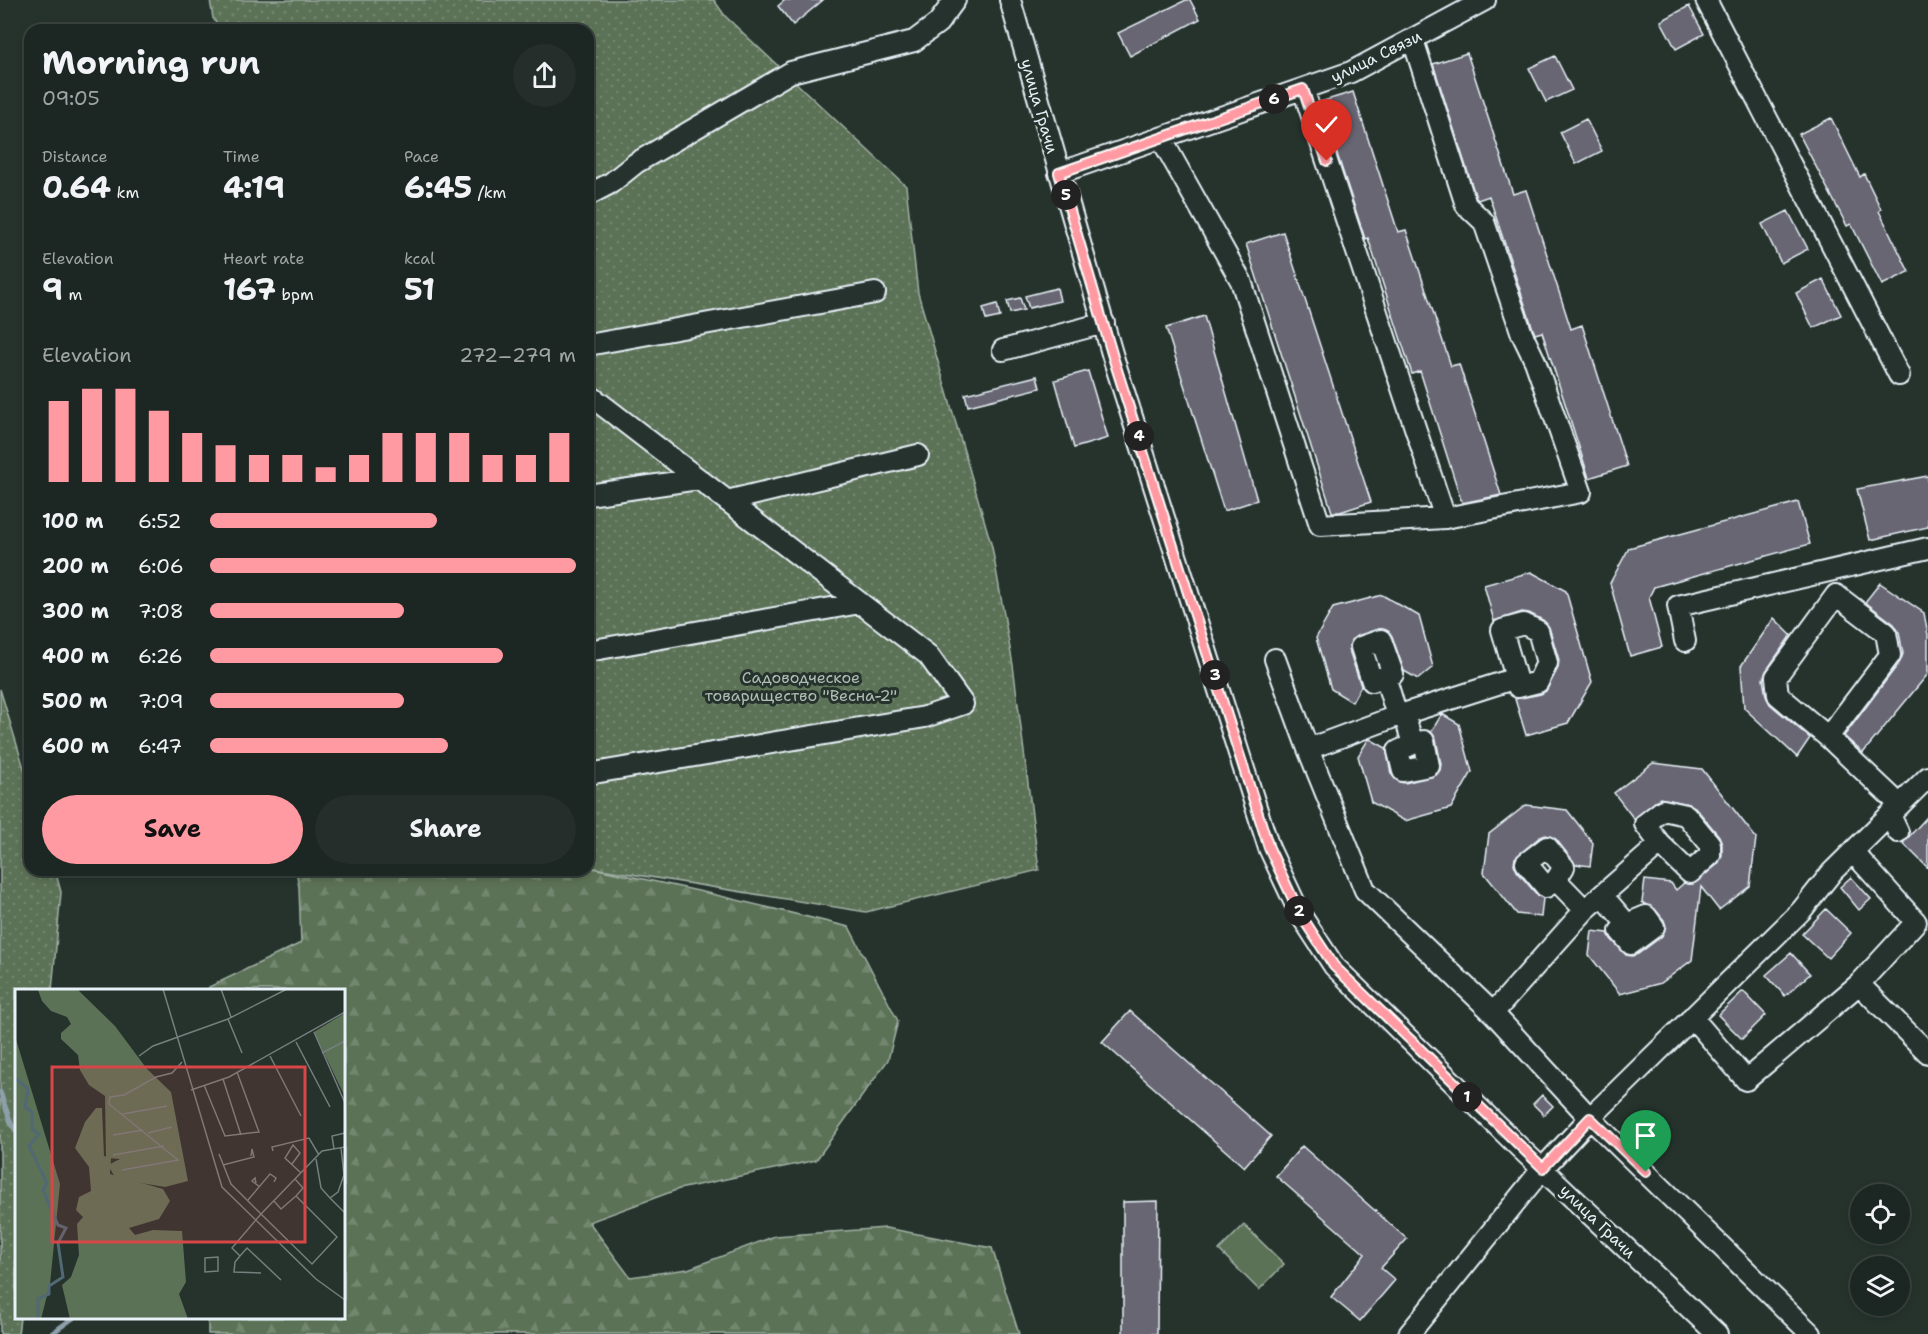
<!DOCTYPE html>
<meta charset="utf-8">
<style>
body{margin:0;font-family:"Shantell Sans",sans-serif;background:#252e2a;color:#f1f3f6;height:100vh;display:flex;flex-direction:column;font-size:22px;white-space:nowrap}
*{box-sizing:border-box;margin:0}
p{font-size:20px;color:#a0a5a5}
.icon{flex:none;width:33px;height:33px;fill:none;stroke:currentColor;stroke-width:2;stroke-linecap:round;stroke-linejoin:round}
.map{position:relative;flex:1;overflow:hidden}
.side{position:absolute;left:24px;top:24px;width:570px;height:852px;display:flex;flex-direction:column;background:#1c2622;border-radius:18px;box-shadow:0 3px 9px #0003,0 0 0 2px #3a4340}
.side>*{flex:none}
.buttons{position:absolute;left:1850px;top:1184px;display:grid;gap:12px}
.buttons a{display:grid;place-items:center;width:60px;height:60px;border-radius:50%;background:#1c2622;box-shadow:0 3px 9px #0003,0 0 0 2px #3a4340;font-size:30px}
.pin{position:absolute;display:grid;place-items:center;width:51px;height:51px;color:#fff;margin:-62px -26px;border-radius:50% 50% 50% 0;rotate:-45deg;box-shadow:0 0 6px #0007}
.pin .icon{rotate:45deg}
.km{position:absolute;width:30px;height:30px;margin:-15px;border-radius:50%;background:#222;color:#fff;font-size:16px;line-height:30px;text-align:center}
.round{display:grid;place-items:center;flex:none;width:63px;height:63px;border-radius:32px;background:#252e2a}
.headline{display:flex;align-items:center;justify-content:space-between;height:102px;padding:0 18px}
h1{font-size:33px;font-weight:700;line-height:45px}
.metrics{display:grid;grid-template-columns:repeat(3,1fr);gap:9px;height:102px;padding:6px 18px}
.metrics div{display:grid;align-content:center}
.metrics b{font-size:30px;font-weight:700}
.metrics small{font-size:16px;font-weight:400}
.metrics p{font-size:16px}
.chart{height:168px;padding:12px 18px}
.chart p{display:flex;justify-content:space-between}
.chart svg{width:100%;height:108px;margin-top:6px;stroke:#ff9aa2;stroke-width:6}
.cta{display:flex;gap:12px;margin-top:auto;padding:12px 18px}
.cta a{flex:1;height:69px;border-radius:36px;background:#ff9aa2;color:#111;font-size:24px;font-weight:700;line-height:69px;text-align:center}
.cta a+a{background:#252e2a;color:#f1f3f6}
ul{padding:0 18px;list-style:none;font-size:20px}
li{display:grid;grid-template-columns:96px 72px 1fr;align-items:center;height:45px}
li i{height:15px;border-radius:8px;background:#ff9aa2}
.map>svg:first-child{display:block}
.grass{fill:#5b7256;stroke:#a2b2a7;stroke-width:1.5}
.forest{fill:url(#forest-firs);stroke:#a2b2a7;stroke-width:1.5}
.park{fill:url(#park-dots);stroke:#a2b2a7;stroke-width:1.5}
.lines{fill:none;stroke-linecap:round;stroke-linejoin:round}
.stream{stroke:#8d9fa9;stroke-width:5}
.building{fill:#686673;stroke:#e8f1f8;stroke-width:1.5}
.minor-casing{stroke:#e8f1f8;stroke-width:24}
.minor{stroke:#26332d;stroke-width:20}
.route-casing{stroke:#fff;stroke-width:12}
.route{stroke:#ff9aa2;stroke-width:8}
.labels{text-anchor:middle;stroke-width:6;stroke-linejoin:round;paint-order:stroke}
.street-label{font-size:16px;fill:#e8f1f8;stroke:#26332d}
.park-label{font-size:16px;fill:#b0beb7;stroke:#26332d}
.inset-river{fill:none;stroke:#506974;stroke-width:3}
.inset-road{fill:none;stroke:#747f7e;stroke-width:1.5}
.view{fill:#d94647;fill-opacity:0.15;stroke:#d94647;stroke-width:3}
.inset-edge{fill:none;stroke:#e8f1f8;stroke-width:3}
</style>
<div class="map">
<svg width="1928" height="1334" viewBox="0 0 1928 1334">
<defs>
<pattern id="forest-firs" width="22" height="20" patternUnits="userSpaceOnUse" patternTransform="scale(1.5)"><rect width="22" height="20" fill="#5b7256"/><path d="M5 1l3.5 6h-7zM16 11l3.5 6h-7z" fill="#73876f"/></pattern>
<pattern id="park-dots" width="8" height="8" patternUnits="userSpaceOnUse" patternTransform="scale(1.5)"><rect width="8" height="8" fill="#5b7256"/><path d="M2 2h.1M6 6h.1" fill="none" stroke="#73876f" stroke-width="1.8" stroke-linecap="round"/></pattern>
</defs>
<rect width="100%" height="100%" fill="#26332d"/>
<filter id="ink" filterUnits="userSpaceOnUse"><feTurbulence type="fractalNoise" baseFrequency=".0167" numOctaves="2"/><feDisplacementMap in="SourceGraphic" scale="12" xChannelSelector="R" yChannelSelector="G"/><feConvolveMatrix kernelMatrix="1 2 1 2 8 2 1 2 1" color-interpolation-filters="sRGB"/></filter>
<g filter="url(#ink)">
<!-- grass -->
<path class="grass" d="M 1244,1225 L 1284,1264 L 1259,1290 L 1219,1250 Z"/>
<!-- forest -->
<path class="forest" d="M 588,867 L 712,894 L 849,927 L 898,1021 L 888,1060 L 816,1160 L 679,1189 L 589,1222 L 630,1277 L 688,1269 L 775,1236 L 886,1228 L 992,1248 L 1019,1334 L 208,1334 L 208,1318 L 344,1318 L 344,990 L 208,990 L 209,987 L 301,943 L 299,887 L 296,870 L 588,870 Z"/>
<!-- park -->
<path class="park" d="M 210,0 L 714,0 L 725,16 L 906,186 L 918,293 L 992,547 L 1013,665 L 1039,870 L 866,912 L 588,867 L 588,30 L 220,30 L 213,18 Z
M 0,689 L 30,788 L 30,870 L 55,870 L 61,892 L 52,990 L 16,990 L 16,1318 L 20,1318 L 18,1334 L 0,1334 Z"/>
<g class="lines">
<!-- stream -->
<path class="stream" d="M 0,1092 L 11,1123 L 16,1131
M 51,1334 L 73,1318"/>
</g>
<!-- building -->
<path class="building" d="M 785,0 L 823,0 L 793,25 L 778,6 Z
M 1186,0 L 1190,0 L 1200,19 L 1130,56 L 1118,33 Z
M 1689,6 L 1704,34 L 1676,49 L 1661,21 Z
M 1467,53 L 1513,194 L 1526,190 L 1571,329 L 1582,325 L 1627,466 L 1589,478 L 1542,332 L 1535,334 L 1533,329 L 1489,196 L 1478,200 L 1476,198 L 1433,64 Z
M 1555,56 L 1572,90 L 1546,102 L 1529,68 Z
M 1353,92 L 1398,232 L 1406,230 L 1451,366 L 1459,364 L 1501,495 L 1462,503 L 1420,371 L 1412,374 L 1368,238 L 1365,239 L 1320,102 Z
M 1831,118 L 1860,177 L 1864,174 L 1881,209 L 1879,211 L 1909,272 L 1882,285 L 1851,224 L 1847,226 L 1799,134 Z
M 1586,119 L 1602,151 L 1576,164 L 1560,132 Z
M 1788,211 L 1808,249 L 1781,263 L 1762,224 Z
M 1283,232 L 1371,502 L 1340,512 L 1332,512 L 1246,244 Z
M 1823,279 L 1841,315 L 1813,328 L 1796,293 Z
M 1057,288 L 1060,301 L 1029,308 L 1025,296 Z
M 1020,298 L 1024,310 L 1010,313 L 1007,301 Z
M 997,304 L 1000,317 L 986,320 L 983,308 Z
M 1204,316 L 1257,500 L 1224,511 L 1166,328 Z
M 1088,371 L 1108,438 L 1074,448 L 1055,380 Z
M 1037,376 L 1040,388 L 968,406 L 965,394 Z
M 1928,476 L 1928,527 L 1870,540 L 1857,489 Z
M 1798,502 L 1810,544 L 1654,587 L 1649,597 L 1662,647 L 1630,656 L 1610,583 L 1629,548 Z
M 1531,572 L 1566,591 L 1592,682 L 1568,723 L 1526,735 L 1515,699 L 1541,694 L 1546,691 L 1558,668 L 1559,660 L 1549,627 L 1543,620 L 1529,613 L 1522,612 L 1494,621 L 1484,585 Z
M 1880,583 L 1924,613 L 1928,635 L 1928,674 L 1863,753 L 1844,736 L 1900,662 L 1903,654 L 1899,632 L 1894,624 L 1865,602 Z
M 1382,595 L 1419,616 L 1433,667 L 1418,679 L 1404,671 L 1392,636 L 1388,631 L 1378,629 L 1357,636 L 1351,640 L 1349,650 L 1361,686 L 1352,702 L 1331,689 L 1316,638 L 1333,608 Z
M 1774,618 L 1791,635 L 1766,671 L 1763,679 L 1766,696 L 1770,704 L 1810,738 L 1797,757 L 1744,708 L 1741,666 Z
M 1442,714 L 1459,724 L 1472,772 L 1451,808 L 1405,821 L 1371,802 L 1358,756 L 1368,740 L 1370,739 L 1386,748 L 1391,774 L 1399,782 L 1405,783 L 1436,775 L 1440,770 L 1441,764 L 1436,739 L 1431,732 Z
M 1653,763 L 1702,769 L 1756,838 L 1750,886 L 1719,910 L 1701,887 L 1692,960 L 1661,983 L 1620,994 L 1589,955 L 1592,931 L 1608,933 L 1611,939 L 1626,955 L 1632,956 L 1638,954 L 1662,936 L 1666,926 L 1664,920 L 1655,909 L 1642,902 L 1645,880 L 1671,883 L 1676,890 L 1684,883 L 1693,884 L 1718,864 L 1722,855 L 1722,844 L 1719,836 L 1695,807 L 1689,804 L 1660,798 L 1634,819 L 1614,793 Z
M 1526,805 L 1567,810 L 1593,843 L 1590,866 L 1575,864 L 1556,839 L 1546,835 L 1540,837 L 1515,858 L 1514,864 L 1517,871 L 1537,895 L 1543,898 L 1541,917 L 1517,914 L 1484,873 L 1489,834 Z
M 1928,816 L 1928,868 L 1903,843 Z
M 1851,877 L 1871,899 L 1859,910 L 1840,887 Z
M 1826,909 L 1851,933 L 1828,958 L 1802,934 Z
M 1791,953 L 1810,974 L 1785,996 L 1766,975 Z
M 1743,991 L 1766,1015 L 1742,1039 L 1718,1015 Z
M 1130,1011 L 1271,1136 L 1244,1167 L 1102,1042 Z
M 1542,1095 L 1553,1106 L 1544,1115 L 1533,1104 Z
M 1302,1146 L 1407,1239 L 1381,1268 L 1395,1280 L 1360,1321 L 1331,1297 L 1365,1254 L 1276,1176 Z
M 1158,1201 L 1157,1334 L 1123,1334 L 1123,1202 Z"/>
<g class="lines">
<defs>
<path id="minor" d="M 1010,0 L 1113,357 L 1269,848 L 1300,914 L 1334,966 L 1520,1148 L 1717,1334
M 1706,0 L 1899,375
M 1303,89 L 1445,518
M 1161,138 L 1241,281 L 1320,525 L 1445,518 L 1581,492 L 1535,361 L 1522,334 L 1484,222 L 1466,205 L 1413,40
M 1059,173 L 1351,72 L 1485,0
M 588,195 L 611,183 L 636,163 L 791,72 L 914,41 L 938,23 L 955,0
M 588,345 L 875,293
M 1003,350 L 1104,323
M 588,394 L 928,655 L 963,704 L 925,717 L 588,774
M 588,495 L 698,479
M 727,501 L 918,455
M 1685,641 L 1678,606 L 1928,548
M 588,651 L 860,603
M 1275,659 L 1308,749 L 1365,890 L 1493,1013 L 1590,1118 L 1543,1168 L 1409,1334
M 1385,676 L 1393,674 L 1381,640 L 1361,647 L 1372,681 L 1385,676 L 1397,716
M 1404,714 L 1413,744 L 1398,751 L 1403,771 L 1429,766 L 1424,741 L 1413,744
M 1828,737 L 1890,655 L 1886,633 L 1836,595 L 1776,677 L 1778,695 L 1828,737 L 1900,805
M 1308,749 L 1397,716 L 1516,678 L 1518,687 L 1538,682 L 1547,663 L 1538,631 L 1524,624 L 1502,630 L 1516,678
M 1890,815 L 1898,832
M 1853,852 L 1916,922 L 1859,984
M 1556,880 L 1564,867 L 1547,847 L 1526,863 L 1546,887 L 1556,880 L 1585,910
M 1602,895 L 1627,924 L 1620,931 L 1631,944 L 1654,927 L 1646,916 L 1627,924
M 1493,1013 L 1585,910 L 1660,844 L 1645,824 L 1663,810 L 1686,815 L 1710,844 L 1710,855 L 1690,873 L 1660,844
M 1692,1017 L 1746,1080 L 1859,984 L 1928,1053
M 1811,1334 L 1590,1118 L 1801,911 L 1832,872 L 1928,777"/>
</defs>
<!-- minor casing -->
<use href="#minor" class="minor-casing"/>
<!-- minor -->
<use href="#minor" class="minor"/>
</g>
</g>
<g class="lines" filter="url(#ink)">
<defs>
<path id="route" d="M 1327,161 L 1303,89 L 1059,173 L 1113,357 L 1269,848 L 1300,914 L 1334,966 L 1543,1168 L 1590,1118 L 1646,1172"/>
</defs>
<!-- route casing -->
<use href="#route" class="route-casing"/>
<!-- route -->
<use href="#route" class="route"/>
</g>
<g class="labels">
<!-- street labels -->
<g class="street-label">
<text transform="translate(1376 56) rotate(-26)" y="6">улица Связи</text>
<text transform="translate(1040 106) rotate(74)" y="6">улица Грачи</text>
<text transform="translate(1598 1221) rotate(44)" y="6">улица Грачи</text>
</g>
<!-- park labels -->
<g class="park-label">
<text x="801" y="683">Садоводческое<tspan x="801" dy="18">товарищество "Весна-2"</tspan></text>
</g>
</g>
<!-- overview -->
<g transform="translate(15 989)">
<rect width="330" height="330" fill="#26332d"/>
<path d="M 81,119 L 87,119 L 89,167 L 96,169 L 95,185 L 148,200 L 155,212 L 144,230 L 114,239 L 120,246 L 138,241 L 167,242 L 171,293 L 164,305 L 173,330 L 55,330 L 47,296 L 56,288 L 64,266 L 62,235 L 68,228 L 61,221 L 64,208 L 76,202 L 74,178 L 60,159 L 70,133 Z" fill="#5b7256"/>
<path d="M 38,0 L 62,0 L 100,37 L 132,80 L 156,103 L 173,192 L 150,198 L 101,190 L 93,176 L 105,170 L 91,169 L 90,107 L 74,96 L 65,81 L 63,66 L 46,50 L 46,44 L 56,35 L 52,28 L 36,22 L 27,12 L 23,1 ZM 330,24 L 330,108 L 299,43 ZM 0,47 L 45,195 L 35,295 L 26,330 L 0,330 Z" fill="#5b7256"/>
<path class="inset-river" d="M 0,89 L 13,100 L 10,118 L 17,123 L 17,140 L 24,145 L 14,157 L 32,194 L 28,201 L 43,236 L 51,239 L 43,254 L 48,288 L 34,297 L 34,305 L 23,310 L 23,330"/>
<path class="inset-road" d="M 148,0 L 207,198 L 301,290 L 330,311M 206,0 L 216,28M 213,30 L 227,64M 299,43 L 330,114M 281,53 L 315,118M 307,64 L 330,52M 124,67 L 138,57 L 213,30 L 272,0M 255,67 L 286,127M 208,90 L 226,146M 189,96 L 210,147 L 244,143 L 222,83M 176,101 L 214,88 L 330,23M 108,125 L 152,117M 133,144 L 157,138M 98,146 L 128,141M 319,160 L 317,147 L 330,144M 258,162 L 257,158 L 294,149 L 304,166M 204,165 L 216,195 L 246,225 L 217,259 L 225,267 L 232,259 L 266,291M 98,166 L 149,157M 301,170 L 306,199 L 315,209 L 323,203 L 329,186 L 326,159M 277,175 L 285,164 L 278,156 L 270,169 L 286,184M 208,176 L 239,168 L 237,160 L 236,167M 107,181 L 163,171 L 94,115 L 95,108 L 109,106 L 141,88 L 157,84 L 167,73M 280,190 L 288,199 L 281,207M 241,194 L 240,189 L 237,192 L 245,198M 315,209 L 330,224M 233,211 L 255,185 L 261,189 L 259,193M 259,212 L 266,220 L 281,207 L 322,248 L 297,275 L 246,225 L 307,162 L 330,158M 225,267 L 220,273 L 219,283 L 246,284M 203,268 L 203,282 L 190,283 L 190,269 Z"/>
<path class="view" d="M 37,78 L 290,78 L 290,253 L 37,253 Z"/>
<rect width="330" height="330" class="inset-edge"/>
</g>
</svg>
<div class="buttons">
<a><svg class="icon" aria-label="locate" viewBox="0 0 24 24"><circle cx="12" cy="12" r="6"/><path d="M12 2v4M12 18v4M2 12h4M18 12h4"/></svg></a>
<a><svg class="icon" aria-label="layers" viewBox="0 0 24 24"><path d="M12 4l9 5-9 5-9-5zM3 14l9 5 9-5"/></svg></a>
</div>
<div class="pin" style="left:1646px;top:1172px;background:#1e9e55"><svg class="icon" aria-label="arrive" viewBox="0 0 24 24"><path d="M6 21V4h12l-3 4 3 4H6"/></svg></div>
<div class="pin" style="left:1327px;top:161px;background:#d93025"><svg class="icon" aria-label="check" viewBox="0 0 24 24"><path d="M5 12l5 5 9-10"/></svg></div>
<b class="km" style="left:1467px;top:1097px">1</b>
<b class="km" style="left:1299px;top:911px">2</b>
<b class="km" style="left:1215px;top:675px">3</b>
<b class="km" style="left:1139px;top:436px">4</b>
<b class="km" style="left:1066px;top:195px">5</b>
<b class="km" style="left:1274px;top:99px">6</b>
<section class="side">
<div class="headline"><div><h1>Morning run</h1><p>09:05</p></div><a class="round"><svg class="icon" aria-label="share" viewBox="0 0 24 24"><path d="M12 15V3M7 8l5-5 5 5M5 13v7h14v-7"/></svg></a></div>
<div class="metrics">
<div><p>Distance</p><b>0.64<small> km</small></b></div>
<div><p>Time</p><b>4:19</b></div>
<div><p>Pace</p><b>6:45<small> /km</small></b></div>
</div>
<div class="metrics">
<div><p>Elevation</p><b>9<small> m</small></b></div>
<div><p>Heart rate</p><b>167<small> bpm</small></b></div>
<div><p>kcal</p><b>51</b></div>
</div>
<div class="chart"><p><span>Elevation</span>272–279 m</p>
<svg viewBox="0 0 160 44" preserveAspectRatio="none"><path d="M5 44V11M15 44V6M25 44V6M35 44V15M45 44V24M55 44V29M65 44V33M75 44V33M85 44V38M95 44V33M105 44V24M115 44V24M125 44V24M135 44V33M145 44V33M155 44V24"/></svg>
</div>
<ul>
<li><b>100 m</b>6:52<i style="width:62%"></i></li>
<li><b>200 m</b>6:06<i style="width:100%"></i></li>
<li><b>300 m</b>7:08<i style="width:53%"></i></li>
<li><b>400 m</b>6:26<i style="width:80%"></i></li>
<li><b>500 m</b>7:09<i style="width:53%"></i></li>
<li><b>600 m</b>6:47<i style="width:65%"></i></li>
</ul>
<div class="cta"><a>Save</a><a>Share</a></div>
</section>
</div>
